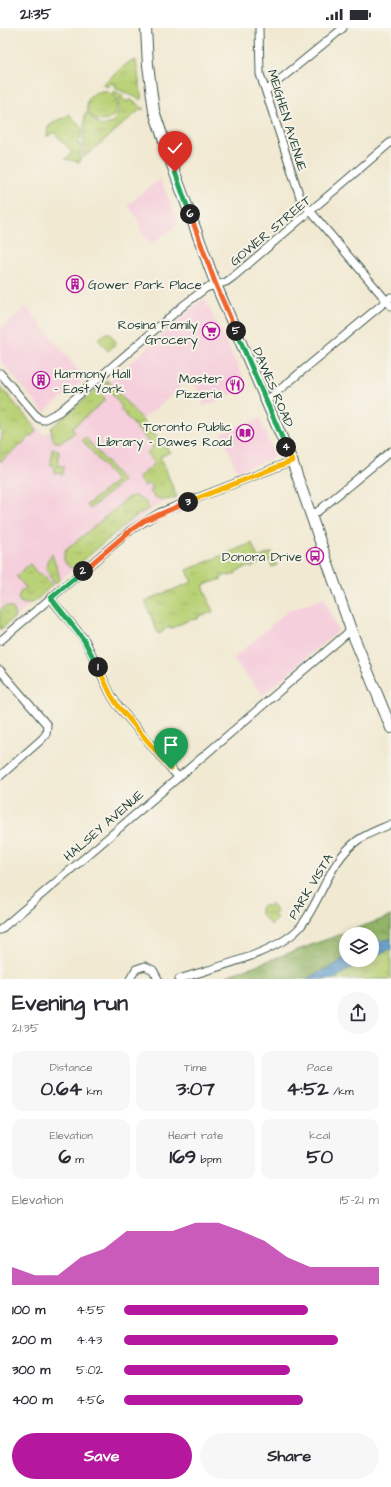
<!DOCTYPE html>
<meta charset="utf-8">
<style>
body{margin:0;font-family:"Architects Daughter",sans-serif;background:#f7f7f7;color:#2b2b33;height:100vh;display:flex;flex-direction:column;font-size:15px;white-space:nowrap}
*{box-sizing:border-box;margin:0}
p{font-size:13px;color:#7c7c81}
.icon{flex:none;width:22px;height:22px;fill:none;stroke:currentColor;stroke-width:2;stroke-linecap:round;stroke-linejoin:round}
.map{position:relative;height:951px;overflow:hidden}
.drawer{display:flex;flex-direction:column;background:#fff;flex:1}
.drawer>*{flex:none}
.fabs{position:absolute;left:339px;top:899px;display:grid;gap:8px}
.fabs a{display:grid;place-items:center;width:40px;height:40px;border-radius:50%;background:#fff;box-shadow:0 2px 10px #0003;font-size:20px}
.pin{position:absolute;display:grid;place-items:center;width:34px;height:34px;color:#fff;margin:-41px -17px;border-radius:50% 50% 50% 0;rotate:-45deg;box-shadow:0 0 4px #0007}
.pin .icon{rotate:45deg}
.km{position:absolute;width:20px;height:20px;margin:-10px;border-radius:50%;background:#222;color:#fff;font-size:11px;line-height:20px;text-align:center}
.round{display:grid;place-items:center;flex:none;width:42px;height:42px;border-radius:21px;background:#f7f7f7}
.head{display:flex;align-items:center;justify-content:space-between;height:68px;padding:0 12px}
h1{font-size:22px;font-weight:700;line-height:30px}
.stats{display:grid;grid-template-columns:repeat(3,1fr);gap:6px;height:68px;padding:4px 12px}
.stats div{display:grid;align-content:center;border-radius:10px;background:#f7f7f7;text-align:center}
.stats b{font-size:20px;font-weight:700}
.stats small{font-size:11px;font-weight:400}
.stats p{font-size:11px}
.chart{height:112px;padding:8px 12px}
.chart p{display:flex;justify-content:space-between}
.chart svg{width:100%;height:72px;margin-top:4px;fill:#b5179e;opacity:.7}
.button{display:flex;gap:8px;margin-top:auto;padding:8px 12px}
.button a{flex:1;height:46px;border-radius:24px;background:#b5179e;color:#fff;font-size:16px;font-weight:700;line-height:46px;text-align:center}
.button a+a{background:#f7f7f7;color:#2b2b33}
ul{padding:0 12px;list-style:none;font-size:13px}
li{display:grid;grid-template-columns:64px 48px 1fr;align-items:center;height:30px}
li i{height:10px;border-radius:5px;background:#b5179e}
.status{display:flex;justify-content:space-between;align-items:center;height:28px;padding:0 20px;background:#fff;direction:ltr}
.status svg{height:11px;fill:currentColor}
.map>svg:first-child{display:block}
.built{fill:#f5cfdc}
.grass{fill:url(#grass-tufts);stroke:#6c8856;fill-rule:evenodd}
.forest{fill:url(#forest-crowns);stroke:#59784e}
.water{fill:url(#water-rules);stroke:#3f6e83}
.lines{fill:none;stroke-linecap:round;stroke-linejoin:round}
.street-casing{stroke:#3e574c;stroke-width:9}
.secondary-casing{stroke:#3e574c;stroke-width:12}
.street{stroke:#fff;stroke-width:7}
.secondary{stroke:#fff;stroke-width:10}
.split-1-casing{stroke:#fff;stroke-width:8}
.split-2-casing{stroke:#fff;stroke-width:8}
.split-3-casing{stroke:#fff;stroke-width:8}
.split-4-casing{stroke:#fff;stroke-width:8}
.split-5-casing{stroke:#fff;stroke-width:8}
.split-6-casing{stroke:#fff;stroke-width:8}
.split-7-casing{stroke:#fff;stroke-width:8}
.split-1{stroke:#f5b400;stroke-width:5}
.split-2{stroke:#22a559;stroke-width:5}
.split-3{stroke:#f0652b;stroke-width:5}
.split-4{stroke:#f5b400;stroke-width:5}
.split-5{stroke:#22a559;stroke-width:5}
.split-6{stroke:#f0652b;stroke-width:5}
.split-7{stroke:#22a559;stroke-width:5}
.labels{text-anchor:middle;stroke-width:4;stroke-linejoin:round;paint-order:stroke}
.street-label{font-size:13px;fill:#1f3d34;stroke:#f7f3e8}
.poi-label{font-size:13px;fill:#1f3d34;stroke:#f7f3e8;text-anchor:end}
</style>
<div class="status"><b>21:35</b><svg viewBox="0 0 49 12"><path d="M0 12V9h3v3zM5 12V6h3v6zM10 12V3h3v9zM15 12V0h3v12zM26 1h20v11H26zM47 4h2v5h-2z"/></svg></div>
<div class="map">
<svg width="391" height="951" viewBox="0 0 391 951">
<defs>
<pattern id="grass-tufts" width="24" height="20" patternUnits="userSpaceOnUse"><rect width="24" height="20" fill="#bad277"/><path d="M3 7l-1-3M5 7V3M7 7l1-3M15 17l-1-3M17 17v-4M19 17l1-3" fill="none" stroke="#9fb568"/></pattern>
<pattern id="forest-crowns" width="20" height="18" patternUnits="userSpaceOnUse"><rect width="20" height="18" fill="#93b468"/><path d="M2 6a3 3 0 1 1 6 0M12 15a3 3 0 1 1 6 0" fill="none" stroke="#779456"/></pattern>
<pattern id="water-rules" width="6" height="5" patternUnits="userSpaceOnUse"><rect width="6" height="5" fill="#5f9fd2"/><path d="M0 2.5h6" fill="none" stroke="#4e83ab"/></pattern>
</defs>
<rect width="100%" height="100%" fill="#f7f3e8"/>
<filter id="ink" filterUnits="userSpaceOnUse"><feTurbulence type="fractalNoise" baseFrequency=".025" numOctaves="2"/><feDisplacementMap in="SourceGraphic" scale="8" xChannelSelector="R" yChannelSelector="G"/><feConvolveMatrix kernelMatrix="1 2 1 2 8 2 1 2 1" color-interpolation-filters="sRGB"/></filter>
<filter id="wash" filterUnits="userSpaceOnUse"><feTurbulence type="fractalNoise" baseFrequency=".012" numOctaves="4" result="noise"/><feDisplacementMap in="SourceGraphic" scale="16" xChannelSelector="R" yChannelSelector="G"/><feGaussianBlur stdDeviation="0.9" result="paint"/><feColorMatrix in="noise" values="0 0 0 0 0 0 0 0 0 0 0 0 0 0 0 0 0 1.4 0 .05"/><feComposite in="paint" operator="in"/></filter>
<g filter="url(#wash)">
<rect width="100%" height="100%" fill="#f1e9d2"/>
<!-- built -->
<path class="built" d="M 160,151 L 179,195 L 152,216 L 142,206 L 137,190 L 128,177 Z
M 204,270 L 248,359 L 204,378 L 192,349 L 141,393 L 170,424 L 158,430 L 173,468 L 121,501 L 0,602 L 0,357 L 44,407 L 109,354 Z
M 26,279 L 85,351 L 44,384 L 0,332 L 0,302 Z
M 260,390 L 275,429 L 237,444 L 222,405 Z
M 324,570 L 338,603 L 263,667 L 233,631 L 286,584 Z"/>
<!-- grass -->
<path class="grass" d="M 136,32 L 142,72 L 115,60 L 116,57 L 110,55 L 109,59 L 102,57 L 129,34 Z
M87 78a15 15 0 1 1 30 0a15 15 0 1 1-30 0Z
M 114,63 L 123,67 L 121,70 L 128,74 L 130,71 L 144,81 L 141,81 L 84,129 L 83,124 L 85,85 L 87,85 L 101,98 L 113,95 C 120,80 122,78 113,64 Z
M 69,86 L 82,101 L 81,111 L 78,111 L 78,116 L 81,116 L 80,134 L 65,131 L 72,125 L 54,104 L 47,109 L 48,99 L 56,93 L 65,90 Z
M 108,304 L 117,315 L 108,323 L 98,311 Z
M 107,352 L 170,424 L 160,429 L 177,469 C 165,473 159,474 150,464 L 153,460 L 149,455 L 145,458 L 138,450 L 155,435 L 146,425 L 153,419 L 120,381 L 122,379 L 104,355 Z
M 0,358 L 33,397 L 36,404 L 0,434 L 0,413 L 2,410 L 0,400 Z
M 95,362 L 105,370 L 104,373 L 72,400 L 75,404 L 62,414 L 55,414 L 52,408 L 51,400 Z
M 85,409 L 123,453 L 90,481 L 87,477 L 116,453 L 82,412 Z
M 52,421 L 59,422 L 58,438 L 64,438 L 63,446 L 54,445 L 54,438 L 51,437 Z
M 134,468 C 142,469 146,474 149,480 L 133,490 L 73,541 C 65,537 61,531 66,522 L 129,469 Z
M 252,515 L 258,530 L 272,524 L 277,537 L 272,539 L 270,532 L 265,534 L 264,532 L 251,540 L 250,538 L 235,544 L 236,546 L 229,548 L 228,547 L 221,549 L 222,551 L 203,557 L 213,584 L 198,588 L 199,590 L 192,592 L 191,591 L 170,601 L 170,599 L 163,602 L 163,604 L 158,606 L 145,573 L 192,554 L 187,542 Z
M 52,526 C 54,535 60,543 59,552 L 55,556 C 47,545 42,537 52,526 Z
M 30,536 L 39,547 L 41,545 L 52,557 C 43,565 32,581 20,574 L 18,570 L 21,563 L 26,560 L 16,548 Z
M 5,578 L 13,580 L 15,589 L 0,602 L 0,582 Z
M 271,876 L 277,884 L 274,887 L 278,891 L 271,897 L 261,886 L 261,880 L 263,877 L 269,878 Z
M 391,888 L 391,951 L 218,951 ZM 346,906 L 372,906 L 372,932 L 346,932 Z"/>
<!-- forest -->
<path class="forest" d="M 391,888 L 391,911 L 372,914 L 372,906 L 346,906 L 346,928 L 335,937 L 306,951 L 218,951 Z"/>
<!-- water -->
<path class="water" d="M 391,911 L 391,921 L 372,929 L 372,914 Z
M 346,928 L 346,932 L 364,932 L 334,951 L 306,951 L 335,937 Z"/>
</g>
<g filter="url(#ink)">
<g class="lines">
<defs>
<path id="street" d="M 259,0 L 260,46 L 301,172 L 391,278
M 266,63 L 343,0
M 0,345 L 38,390 L 43,392 L 59,384 L 185,276 L 206,260 L 226,254 L 233,249 L 391,114
M 266,373 L 391,269
M 311,489 L 391,423
M 51,571 L 85,612 L 111,667 L 118,678 L 178,749
M 0,613 L 131,502 L 159,485 L 292,433
M 0,642 L 47,697 L 46,706 L 42,711 L 0,748
M 0,902 L 351,602
M 130,951 L 136,941 L 145,938 L 153,942 L 158,951
M 179,951 C 212,940 279,925 301,898 C 322,871 329,833 358,812 C 368,805 380,801 391,796"/>
<path id="secondary" d="M 146,0 L 148,37 L 154,83 L 172,137 L 216,257 L 292,433 L 351,602 L 391,700"/>
</defs>
<!-- street casing -->
<use href="#street" class="street-casing"/>
<!-- secondary casing -->
<use href="#secondary" class="secondary-casing"/>
<!-- street -->
<use href="#street" class="street"/>
<!-- secondary -->
<use href="#secondary" class="secondary"/>
</g>
</g>
<g class="lines" filter="url(#ink)">
<defs>
<path id="split-1" d="M 98,639 L 111,667 L 118,678 L 171,741"/>
<path id="split-2" d="M 83,543 L 51,570 L 84,612 L 98,639"/>
<path id="split-3" d="M 83,543 L 131,502 L 144,493 L 188,474"/>
<path id="split-4" d="M 188,474 L 292,433 L 286,419"/>
<path id="split-5" d="M 236,303 L 286,419"/>
<path id="split-6" d="M 190,186 L 216,257 L 236,303"/>
<path id="split-7" d="M 175,144 L 190,186"/>
</defs>
<!-- split-1 casing -->
<use href="#split-1" class="split-1-casing"/>
<!-- split-2 casing -->
<use href="#split-2" class="split-2-casing"/>
<!-- split-3 casing -->
<use href="#split-3" class="split-3-casing"/>
<!-- split-4 casing -->
<use href="#split-4" class="split-4-casing"/>
<!-- split-5 casing -->
<use href="#split-5" class="split-5-casing"/>
<!-- split-6 casing -->
<use href="#split-6" class="split-6-casing"/>
<!-- split-7 casing -->
<use href="#split-7" class="split-7-casing"/>
<!-- split-1 -->
<use href="#split-1" class="split-1"/>
<!-- split-2 -->
<use href="#split-2" class="split-2"/>
<!-- split-3 -->
<use href="#split-3" class="split-3"/>
<!-- split-4 -->
<use href="#split-4" class="split-4"/>
<!-- split-5 -->
<use href="#split-5" class="split-5"/>
<!-- split-6 -->
<use href="#split-6" class="split-6"/>
<!-- split-7 -->
<use href="#split-7" class="split-7"/>
</g>
<!-- icons -->
<defs>
<symbol id="building-ring" viewBox="-11 -11 22 22"><circle r="9.5" fill="#f7f3e8" stroke="#b5179e" stroke-width="1.5"/><path d="M-4-6H4V6H1V3H-1V6H-4ZM-2.5-4.3h1.7v1.8h-1.7ZM.8-4.3h1.7v1.8H.8ZM-2.5-1h1.7V.8h-1.7ZM.8-1h1.7V.8H.8Z" fill="#b5179e"/></symbol>
<symbol id="supermarket-ring" viewBox="-11 -11 22 22"><circle r="9.5" fill="#f7f3e8" stroke="#b5179e" stroke-width="1.5"/><path d="M-6-5.5h2.5l.6 2H6L4.5 2H-2.5L-4.4-4H-6ZM-1.5 3.2a1.3 1.3 0 1 0 .1 0ZM3 3.2a1.3 1.3 0 1 0 .1 0Z" fill="#b5179e"/></symbol>
<symbol id="restaurant-ring" viewBox="-11 -11 22 22"><circle r="9.5" fill="#f7f3e8" stroke="#b5179e" stroke-width="1.5"/><path d="M-5-6h1v4h1v-4h1v4h1v-4h1v5L-1.5 .5V6h-2V.5L-5-1ZM5-6V6H3V1.5H1.5Q1.5-4 5-6Z" fill="#b5179e"/></symbol>
<symbol id="library-ring" viewBox="-11 -11 22 22"><circle r="9.5" fill="#f7f3e8" stroke="#b5179e" stroke-width="1.5"/><path d="M-6-4Q-3-5.5-.7-3.5V5Q-3 3-6 4ZM6-4Q3-5.5 .7-3.5V5Q3 3 6 4Z" fill="#b5179e"/></symbol>
<symbol id="bus-ring" viewBox="-11 -11 22 22"><circle r="9.5" fill="#f7f3e8" stroke="#b5179e" stroke-width="1.5"/><path d="M-5-6H5V4H4V6H2V4H-2V6H-4V4H-5ZM-3.5-4V0h7V-4ZM-3.5 1.2v1.5H-2V1.2ZM2 1.2v1.5H3.5V1.2Z" fill="#b5179e"/></symbol>
</defs>
<g fill-rule="evenodd">
<use href="#building-ring" x="65" y="246" width="20" height="20"/>
<use href="#supermarket-ring" x="201" y="293" width="20" height="20"/>
<use href="#building-ring" x="31" y="342" width="20" height="20"/>
<use href="#restaurant-ring" x="225" y="347" width="20" height="20"/>
<use href="#library-ring" x="235" y="395" width="20" height="20"/>
<use href="#bus-ring" x="305" y="518" width="20" height="20"/>
</g>
<g class="labels">
<!-- street labels -->
<g class="street-label">
<text transform="translate(288 92) rotate(73)" y="5">MEIGHEN AVENUE</text>
<text transform="translate(270 202) rotate(-40)" y="5">GOWER STREET</text>
<text transform="translate(274 359) rotate(67)" y="5">DAWES ROAD</text>
<text transform="translate(103 797) rotate(-41)" y="5">HALSEY AVENUE</text>
<text transform="translate(310 858) rotate(-59)" y="5">PARK VISTA</text>
</g>
<!-- poi labels -->
<g class="poi-label">
<text x="88" y="261" text-anchor="start">Gower Park Place</text>
<text x="198" y="301">Rosina Family<tspan x="198" dy="15">Grocery</tspan></text>
<text x="54" y="350" text-anchor="start">Harmony Hall<tspan x="54" dy="15">- East York</tspan></text>
<text x="222" y="355">Master<tspan x="222" dy="15">Pizzeria</tspan></text>
<text x="232" y="403">Toronto Public<tspan x="232" dy="15">Library - Dawes Road</tspan></text>
<text x="302" y="533">Donora Drive</text>
</g>
</g>
</svg>
<div class="fabs">
<a><svg class="icon" aria-label="layers" viewBox="0 0 24 24"><path d="M12 4l9 5-9 5-9-5zM3 14l9 5 9-5"/></svg></a>
</div>
<div class="pin" style="left:171px;top:741px;background:#1e9e55"><svg class="icon" aria-label="arrive" viewBox="0 0 24 24"><path d="M6 21V4h12l-3 4 3 4H6"/></svg></div>
<div class="pin" style="left:175px;top:144px;background:#d93025"><svg class="icon" aria-label="check" viewBox="0 0 24 24"><path d="M5 12l5 5 9-10"/></svg></div>
<b class="km" style="left:98px;top:639px">1</b>
<b class="km" style="left:83px;top:543px">2</b>
<b class="km" style="left:188px;top:474px">3</b>
<b class="km" style="left:286px;top:419px">4</b>
<b class="km" style="left:236px;top:303px">5</b>
<b class="km" style="left:190px;top:186px">6</b>
</div>
<section class="drawer">
<div class="head"><div><h1>Evening run</h1><p>21:35</p></div><a class="round"><svg class="icon" aria-label="share" viewBox="0 0 24 24"><path d="M12 15V3M7 8l5-5 5 5M5 13v7h14v-7"/></svg></a></div>
<div class="stats">
<div><p>Distance</p><b>0.64<small> km</small></b></div>
<div><p>Time</p><b>3:07</b></div>
<div><p>Pace</p><b>4:52<small> /km</small></b></div>
</div>
<div class="stats">
<div><p>Elevation</p><b>6<small> m</small></b></div>
<div><p>Heart rate</p><b>169<small> bpm</small></b></div>
<div><p>kcal</p><b>50</b></div>
</div>
<div class="chart"><p><span>Elevation</span>15–21 m</p>
<svg viewBox="0 0 160 44" preserveAspectRatio="none"><path d="M0 44V33L10 38L20 38L30 27L40 22L50 11L60 11L70 11L80 6L90 6L100 11L110 17L120 27L130 33L140 33L150 33L160 33V44z"/></svg>
</div>
<ul>
<li><b>100 m</b>4:55<i style="width:72%"></i></li>
<li><b>200 m</b>4:43<i style="width:84%"></i></li>
<li><b>300 m</b>5:02<i style="width:65%"></i></li>
<li><b>400 m</b>4:56<i style="width:70%"></i></li>
</ul>
<div class="button"><a>Save</a><a>Share</a></div>
</section>
